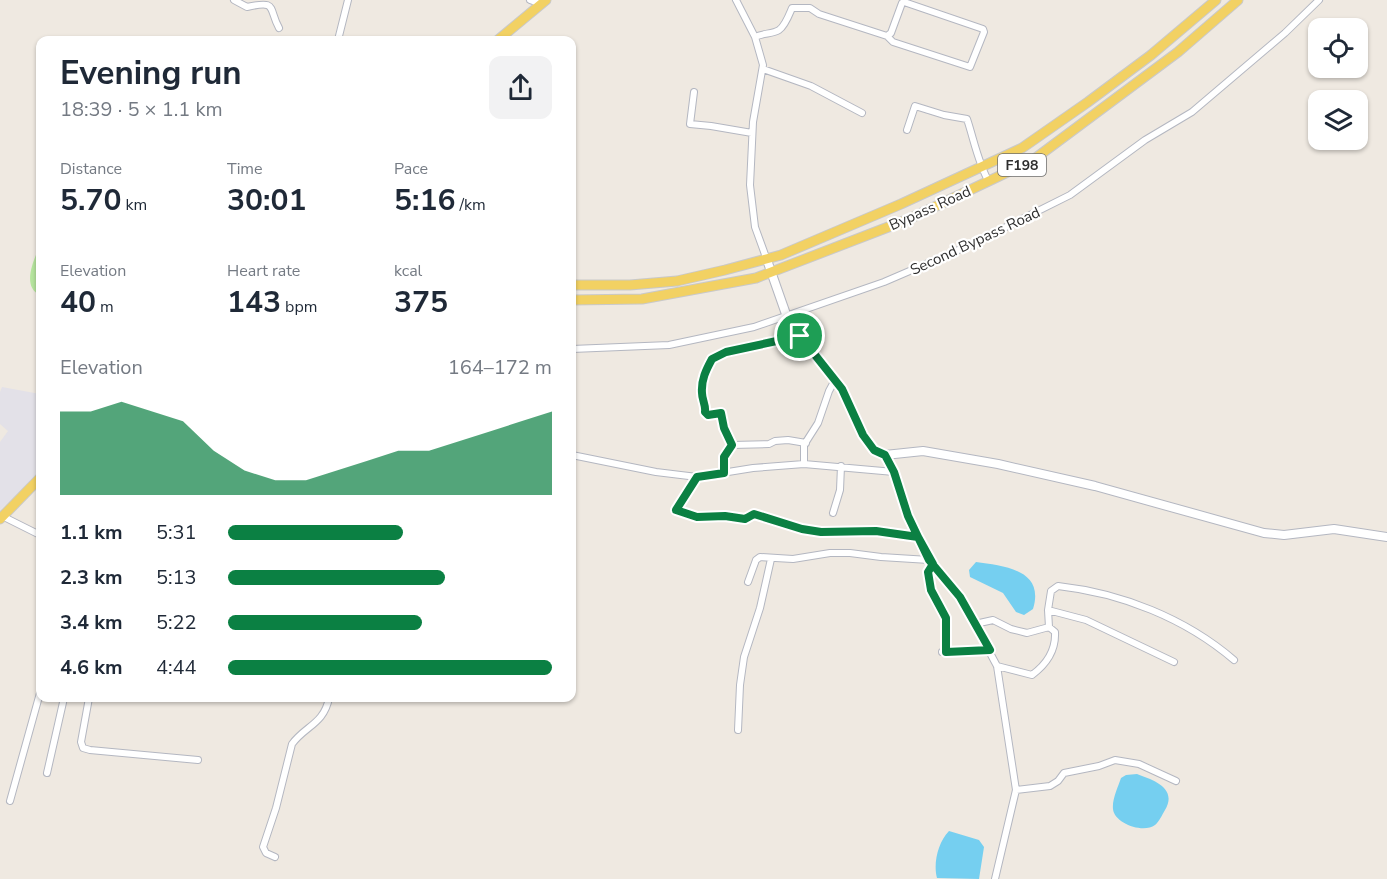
<!DOCTYPE html>
<meta charset="utf-8">
<style>
body{margin:0;font-family:"Nunito Sans",sans-serif;background:#f2f2f3;color:#1f2937;height:100vh;display:flex;flex-direction:column;font-size:22px;white-space:nowrap}
*{box-sizing:border-box;margin:0}
p{font-size:20px;color:#747a83}
.icon{flex:none;width:33px;height:33px;fill:none;stroke:currentColor;stroke-width:2;stroke-linecap:round;stroke-linejoin:round}
.map{position:relative;flex:1;overflow:hidden}
.drawer{position:absolute;left:36px;top:36px;width:540px;height:666px;display:flex;flex-direction:column;background:#fff;border-radius:12px;box-shadow:0 2px 4px #0004}
.drawer>*{flex:none}
.tools{position:absolute;left:1308px;top:18px;display:grid;gap:12px}
.tools a{display:grid;place-items:center;width:60px;height:60px;border-radius:12px;background:#fff;box-shadow:0 2px 4px #0004;font-size:30px}
.pin{position:absolute;display:grid;place-items:center;width:51px;height:51px;color:#fff;margin:-26px;border:3px solid #fff;border-radius:50%;box-shadow:0 2px 6px #0007}
.round{display:grid;place-items:center;flex:none;width:63px;height:63px;border-radius:12px;background:#f2f2f3}
.summary{display:flex;align-items:center;justify-content:space-between;height:102px;padding:0 24px}
h1{font-size:33px;font-weight:700;line-height:45px}
.figures{display:grid;grid-template-columns:repeat(3,1fr);gap:9px;height:102px;padding:6px 24px}
.figures div{display:grid;align-content:center}
.figures b{font-size:30px;font-weight:700}
.figures small{font-size:16px;font-weight:400}
.figures p{font-size:16px}
.chart{height:168px;padding:12px 24px}
.chart p{display:flex;justify-content:space-between}
.chart svg{width:100%;height:108px;margin-top:6px;fill:#0b8043;opacity:.7}
ul{padding:0 24px;list-style:none;font-size:20px}
li{display:grid;grid-template-columns:96px 72px 1fr;align-items:center;height:45px}
li i{height:15px;border-radius:8px;background:#0b8043}
.map>svg:first-child{display:block}
.industrial{fill:#e3e1e8}
.green{fill:#b6e59e}
.water{fill:#75cff0}
.lines{fill:none;stroke-linecap:round;stroke-linejoin:round}
.street-casing{stroke:#b4b7c1;stroke-width:8}
.secondary-casing{stroke:#b4b7c1;stroke-width:10}
.primary-casing{stroke:#c9c9c9;stroke-width:11}
.street{stroke:#fff;stroke-width:6}
.secondary{stroke:#fff;stroke-width:8}
.primary{stroke:#f2d163;stroke-width:9}
.route-casing{stroke:#fff;stroke-width:12}
.route{stroke:#0b8043;stroke-width:8}
.labels{text-anchor:middle;stroke-width:4.5;stroke-linejoin:round;paint-order:stroke}
.shield{fill:#fff;stroke:#6d6d6d;stroke-width:1.5}
.shield-label{font-size:14px;font-weight:bold;fill:#2e2e2e}
.street-label{font-size:15px;fill:#2e2e2e;stroke:#fff}
</style>
<div class="map">
<svg width="1387" height="879" viewBox="0 0 1387 879">
<rect width="100%" height="100%" fill="#efe9e1"/>
<!-- industrial -->
<path class="industrial" d="M 2,387 L 40,394 L 40,472 L 0,510 L 0,442 L 8,431 L 0,424 L 0,392 Z"/>
<!-- green -->
<path class="green" d="M 40,245 L 40,295 C 21,286 34,260 40,245 Z"/>
<!-- water -->
<path class="water" d="M 976,562 C 1005,566 1045,570 1033,609 L 1024,615 L 1016,612 L 1003,593 L 970,577 L 969,570 Z
M 1137,774 C 1153,780 1178,788 1165,810 C 1162,815 1159,822 1155,825 C 1143,834 1114,823 1113,809 C 1112,799 1118,787 1121,778 L 1126,775 Z
M 949,831 L 979,840 L 984,847 L 979,879 L 937,878 C 933,864 938,842 949,831 Z"/>
<g class="lines">
<defs>
<path id="street" d="M 234,0 L 247,7 C 278,0 268,8 279,28
M 530,0 L 541,4
M 736,0 L 755,37 L 763,65 L 753,122 L 750,185 L 755,227 L 767,260
M 755,37 C 763,33 773,34 779,30 C 785,26 789,15 792,8 L 810,8 L 819,14 L 887,36 L 891,33 L 902,3 L 904,2 L 983,29 L 984,32 L 970,67 L 893,42 L 887,36
M 338,40 L 348,0
M 763,69 L 811,86 L 862,113
M 694,92 L 690,124 L 711,126 L 752,133
M 907,130 L 915,106 L 944,115 L 967,119 C 974,140 978,163 989,182
M 572,349 L 669,345 L 754,327 L 884,282 L 970,245 L 1070,195 L 1145,140 L 1192,112 L 1285,33 L 1319,0
M 732,445 L 724,428 L 721,413 L 708,415 L 705,412 C 706,405 702,400 702,393 C 701,380 706,371 712,359 L 726,353 L 800,336
M 572,455 L 656,472 L 697,477 L 753,468 L 804,464 L 894,472
M 885,455 L 894,472 L 908,516 L 929,560 L 960,597 L 997,666 L 1016,790 L 995,879
M 804,464 L 804,445 L 818,423 L 829,391 L 835,380
M 724,473 L 724,457 L 732,445 L 769,444 L 775,441 L 788,440 L 806,443
M 697,477 L 676,510 L 697,517 L 725,516 L 745,519 L 754,514 L 802,529 L 821,532 L 876,531 L 918,537
M 833,513 L 840,490 L 841,466
M 2,516 L 40,535
M 933,564 L 928,572 L 931,590 L 946,618 L 946,652
M 748,582 L 756,560 L 760,557 L 793,559 L 830,553 L 850,553 L 881,557 L 929,560
M 1048,610 L 1086,620 L 1174,662
M 975,624 L 993,620 L 1011,629 L 1027,633 L 1049,627
M 942,652 L 990,650
M 997,666 L 1032,675 C 1047,664 1056,651 1055,632 L 1049,627 L 1048,610 L 1051,591 L 1058,586 C 1121,593 1185,618 1234,660
M 89,698 L 81,742 L 83,748 L 90,750 L 198,760
M 738,730 L 740,685 L 744,657 L 760,608 L 771,559
M 47,773 L 64,698
M 1016,790 L 1050,786 L 1058,781 L 1064,773 L 1099,766 L 1115,760 L 1139,764 L 1176,781
M 10,801 L 40,693
M 275,857 L 266,853 L 263,847 L 276,808 L 292,744 C 305,726 324,724 329,698"/>
<path id="secondary" d="M 767,260 L 787,317 L 800,336 L 842,389 L 863,435 L 874,450 L 885,455 L 923,451 L 998,464 L 1095,486 L 1264,533 L 1284,535 L 1334,529 L 1387,537"/>
<path id="primary" d="M 498,40 L 546,0
M 572,285 L 630,285 L 677,281 L 725,270 L 781,255 L 901,204 L 1022,148 L 1088,102 L 1151,55 L 1216,0
M 572,300 L 642,299 L 756,278 L 909,219 L 1033,160 L 1178,52 L 1238,0
M 0,519 L 40,478"/>
</defs>
<!-- street casing -->
<use href="#street" class="street-casing"/>
<!-- secondary casing -->
<use href="#secondary" class="secondary-casing"/>
<!-- primary casing -->
<use href="#primary" class="primary-casing"/>
<!-- street -->
<use href="#street" class="street"/>
<!-- secondary -->
<use href="#secondary" class="secondary"/>
<!-- primary -->
<use href="#primary" class="primary"/>
</g>
<g class="lines">
<defs>
<path id="route" d="M 800,336 L 842,389 L 863,435 L 874,450 L 885,455 L 894,472 L 908,516 L 929,560 L 960,597 L 990,650 L 946,652 L 946,618 L 931,590 L 928,572 L 933,564 L 918,537 L 876,531 L 821,532 L 802,529 L 754,514 L 745,519 L 725,516 L 697,517 L 676,510 L 697,477 L 724,473 L 724,457 L 732,445 L 724,428 L 721,413 L 708,415 L 705,412 C 706,405 702,400 702,393 C 701,380 706,370 712,359 L 726,352 L 800,336"/>
</defs>
<!-- route casing -->
<use href="#route" class="route-casing"/>
<!-- route -->
<use href="#route" class="route"/>
</g>
<g class="labels">
<!-- shield labels -->
<rect class="shield" x="998" y="154" width="48" height="22" rx="4.5"/>
<g class="shield-label">
<text x="1022" y="170">F198</text>
</g>
<!-- street labels -->
<g class="street-label">
<text transform="translate(930 208) rotate(-24)" y="5">Bypass Road</text>
<text transform="translate(975 241) rotate(-25)" y="5">Second Bypass Road</text>
</g>
</g>
</svg>
<div class="tools">
<a><svg class="icon" aria-label="locate" viewBox="0 0 24 24"><circle cx="12" cy="12" r="6"/><path d="M12 2v4M12 18v4M2 12h4M18 12h4"/></svg></a>
<a><svg class="icon" aria-label="layers" viewBox="0 0 24 24"><path d="M12 4l9 5-9 5-9-5zM3 14l9 5 9-5"/></svg></a>
</div>
<div class="pin" style="left:800px;top:336px;background:#1e9e55"><svg class="icon" aria-label="arrive" viewBox="0 0 24 24"><path d="M6 21V4h12l-3 4 3 4H6"/></svg></div>
<section class="drawer">
<div class="summary"><div><h1>Evening run</h1><p>18:39 · 5 × 1.1 km</p></div><a class="round"><svg class="icon" aria-label="share" viewBox="0 0 24 24"><path d="M12 15V3M7 8l5-5 5 5M5 13v7h14v-7"/></svg></a></div>
<div class="figures">
<div><p>Distance</p><b>5.70<small> km</small></b></div>
<div><p>Time</p><b>30:01</b></div>
<div><p>Pace</p><b>5:16<small> /km</small></b></div>
</div>
<div class="figures">
<div><p>Elevation</p><b>40<small> m</small></b></div>
<div><p>Heart rate</p><b>143<small> bpm</small></b></div>
<div><p>kcal</p><b>375</b></div>
</div>
<div class="chart"><p><span>Elevation</span>164–172 m</p>
<svg viewBox="0 0 160 44" preserveAspectRatio="none"><path d="M0 44V10L10 10L20 6L30 10L40 14L50 26L60 34L70 38L80 38L90 34L100 30L110 26L120 26L130 22L140 18L150 14L160 10V44z"/></svg>
</div>
<ul>
<li><b>1.1 km</b>5:31<i style="width:54%"></i></li>
<li><b>2.3 km</b>5:13<i style="width:67%"></i></li>
<li><b>3.4 km</b>5:22<i style="width:60%"></i></li>
<li><b>4.6 km</b>4:44<i style="width:100%"></i></li>
</ul>
</section>
</div>
